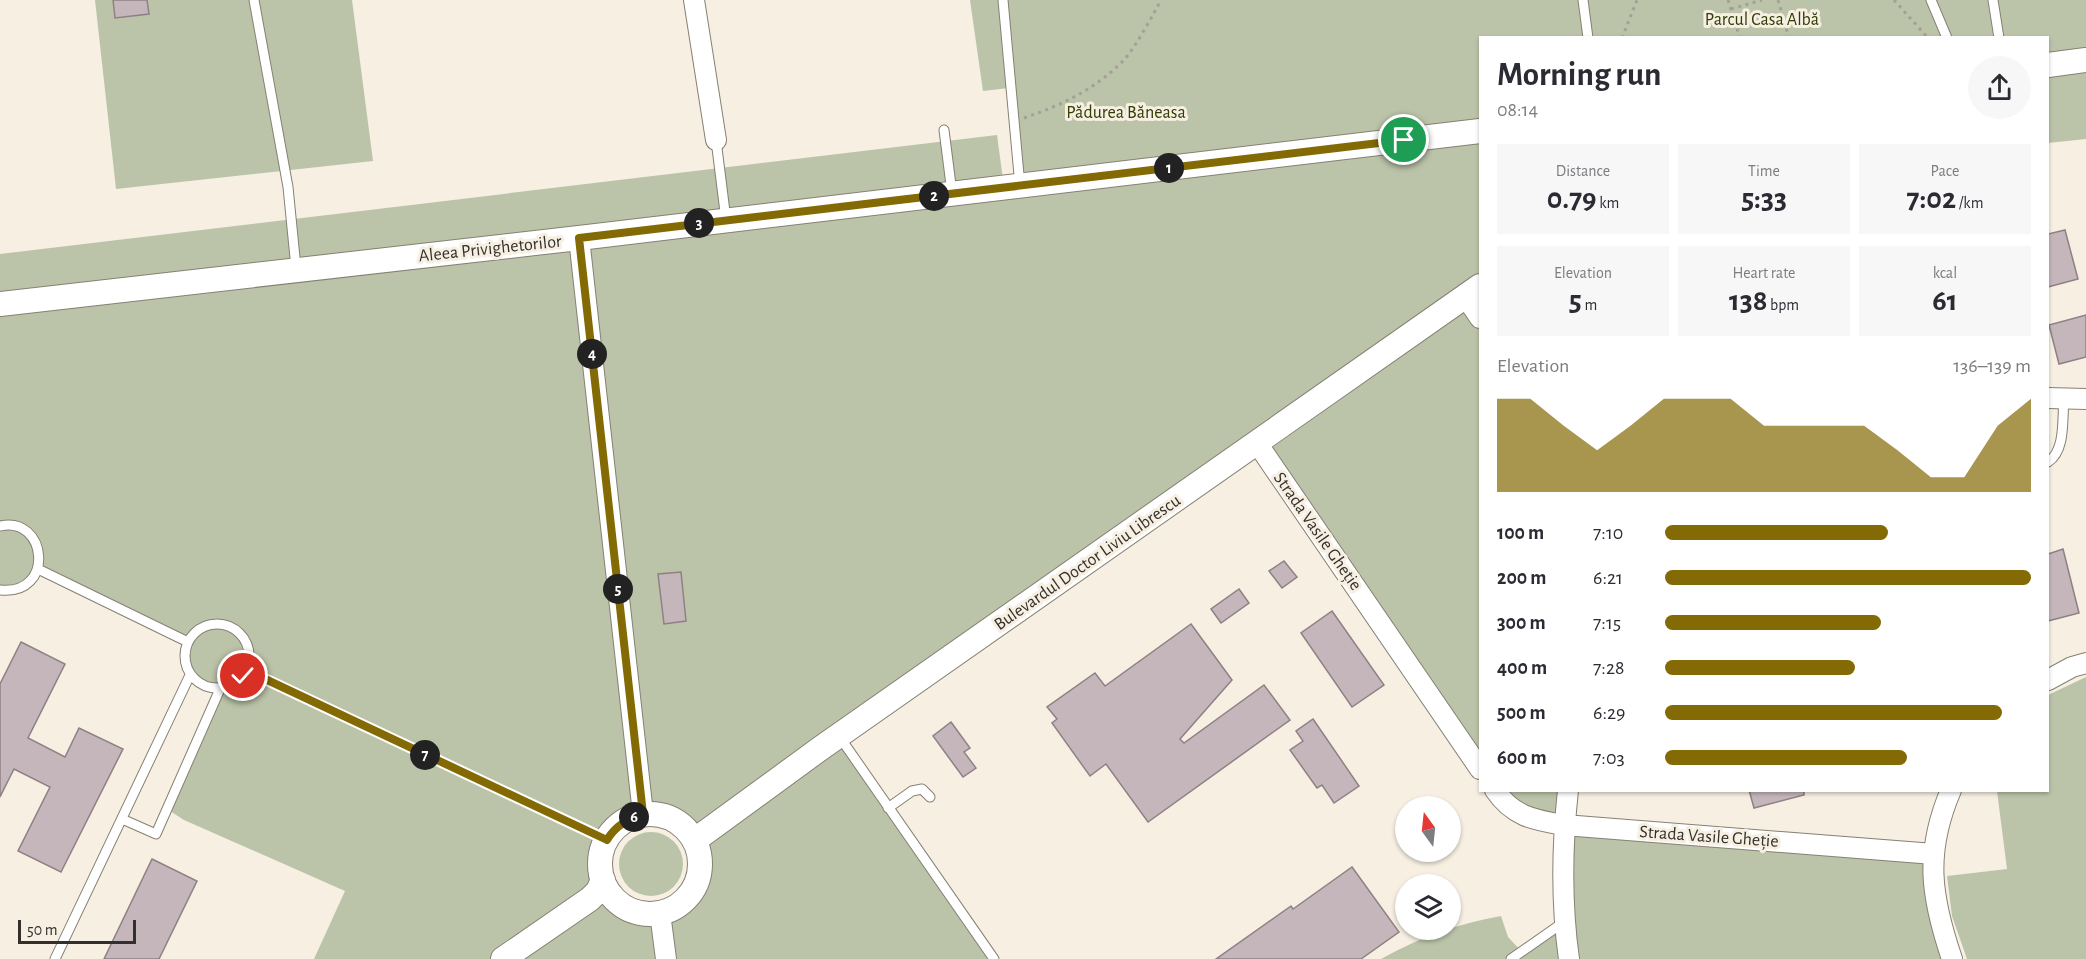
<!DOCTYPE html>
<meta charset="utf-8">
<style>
body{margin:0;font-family:"Alegreya Sans",sans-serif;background:#f7f7f7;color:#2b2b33;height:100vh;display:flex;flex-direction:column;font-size:22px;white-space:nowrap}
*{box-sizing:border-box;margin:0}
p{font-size:20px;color:#7c7c81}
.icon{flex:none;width:33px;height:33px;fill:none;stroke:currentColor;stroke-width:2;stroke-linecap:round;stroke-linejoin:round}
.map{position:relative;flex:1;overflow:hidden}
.details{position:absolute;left:1479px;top:36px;width:570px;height:756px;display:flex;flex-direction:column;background:#fff;border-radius:0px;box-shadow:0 2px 4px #0004}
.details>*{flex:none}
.needle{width:39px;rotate:345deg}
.controls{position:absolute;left:1395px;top:796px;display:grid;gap:12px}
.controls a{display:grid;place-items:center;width:66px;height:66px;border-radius:50%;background:#fff;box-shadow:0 2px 4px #0004;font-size:30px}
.scale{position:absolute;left:18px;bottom:15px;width:118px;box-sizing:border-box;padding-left:6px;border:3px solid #33302c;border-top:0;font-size:16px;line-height:21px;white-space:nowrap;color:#33302c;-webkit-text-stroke:4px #f6efe2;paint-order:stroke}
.pin{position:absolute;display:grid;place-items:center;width:51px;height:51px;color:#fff;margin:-26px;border:3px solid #fff;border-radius:50%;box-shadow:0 2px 6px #0007}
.km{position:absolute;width:30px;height:30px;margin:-15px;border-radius:50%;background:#222;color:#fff;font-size:16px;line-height:30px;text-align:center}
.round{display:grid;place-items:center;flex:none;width:63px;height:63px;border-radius:32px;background:#f7f7f7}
.headline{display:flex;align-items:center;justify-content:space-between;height:102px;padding:0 18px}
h1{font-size:33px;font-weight:700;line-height:45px}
.stats{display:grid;grid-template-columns:repeat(3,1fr);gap:9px;height:102px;padding:6px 18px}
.stats div{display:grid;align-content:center;border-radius:0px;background:#f7f7f7;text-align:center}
.stats b{font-size:30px;font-weight:700}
.stats small{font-size:16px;font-weight:400}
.stats p{font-size:16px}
.chart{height:168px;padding:12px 18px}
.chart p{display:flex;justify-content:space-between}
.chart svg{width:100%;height:108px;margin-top:6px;fill:#846a04;opacity:.7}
ul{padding:0 18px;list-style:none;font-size:20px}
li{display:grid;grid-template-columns:96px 72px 1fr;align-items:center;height:45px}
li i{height:15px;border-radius:8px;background:#846a04}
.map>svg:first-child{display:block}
.green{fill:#bbc4a9;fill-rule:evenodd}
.building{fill:#c5b6bb;stroke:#8e8084;stroke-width:1.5}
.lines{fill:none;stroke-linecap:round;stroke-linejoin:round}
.service-casing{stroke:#868074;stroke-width:11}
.minor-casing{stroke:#868074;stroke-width:22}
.tertiary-casing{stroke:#868074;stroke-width:26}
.path{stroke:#a59f96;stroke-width:3;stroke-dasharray:3 4.5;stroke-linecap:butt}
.service{stroke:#fff;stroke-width:9}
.minor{stroke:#fff;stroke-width:20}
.tertiary{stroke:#fff;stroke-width:24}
.route-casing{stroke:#fff;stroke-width:12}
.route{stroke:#846a04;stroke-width:8}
.labels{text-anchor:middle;stroke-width:6;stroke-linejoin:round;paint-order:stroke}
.park-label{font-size:18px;fill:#303d03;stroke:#f6efe2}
.street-label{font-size:18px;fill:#33302c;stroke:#f6efe2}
</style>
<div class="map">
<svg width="2086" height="959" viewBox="0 0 2086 959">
<rect width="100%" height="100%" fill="#f6efe2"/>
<!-- green -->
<path class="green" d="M 95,0 L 352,0 L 373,161 L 116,189 Z
M 970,0 L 2086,0 L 2086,139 L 2048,143 L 2048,38 L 1480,38 L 1480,286 L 1466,296 L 1480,318 L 1480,769 L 1257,443 L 839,736 L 994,959 L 314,959 L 345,891 L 184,820 L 167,809 L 220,689 C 191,688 180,668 187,642 L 39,569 L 28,583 L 0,590 L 0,254 L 997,135 L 1004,187 L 1019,186 L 1009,88 L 983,91 ZM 643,814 C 718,812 716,912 653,913 C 641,913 629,911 619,902 C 595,883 595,845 618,825 C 626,819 634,817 643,814 Z
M 2086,677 L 2086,959 L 1967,959 L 1952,916 L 1947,876 L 2007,869 L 1997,791 L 2048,790 L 2048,695 Z
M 1495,790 L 1568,791 L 1564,825 L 1934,854 L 1952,959 L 1381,959 C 1420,937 1457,924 1501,916 L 1508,937 L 1522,952 L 1564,922 L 1564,825 Z
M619 864a32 32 0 1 1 64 0a32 32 0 1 1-64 0Z"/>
<!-- building -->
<path class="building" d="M 113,0 L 147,0 L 149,14 L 115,18 Z
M 2065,230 L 2078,279 L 2048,287 L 2048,234 Z
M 2086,315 L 2086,357 L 2059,364 L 2049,325 Z
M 2063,549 L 2079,613 L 2048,621 L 2048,554 Z
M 1284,561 L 1297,577 L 1282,588 L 1269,571 Z
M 681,572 L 686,621 L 664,624 L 658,574 Z
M 1239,589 L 1249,603 L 1221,623 L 1211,609 Z
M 1332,611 L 1384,685 L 1352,707 L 1301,633 Z
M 1191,624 L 1232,680 L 1180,739 L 1184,743 L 1264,685 L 1290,720 L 1148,822 L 1106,764 L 1090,776 L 1052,723 L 1057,719 L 1047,707 L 1095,673 L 1105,686 Z
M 21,642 L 65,664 L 28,738 L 65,757 L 79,728 L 123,749 L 61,872 L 18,851 L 50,787 L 14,769 L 0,797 L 0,684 Z
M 1313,719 L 1359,786 L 1334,803 L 1322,785 L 1317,788 L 1290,750 L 1303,741 L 1296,731 Z
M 951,722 L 970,748 L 964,752 L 976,768 L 963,777 L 933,736 Z
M 1749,790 L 1804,790 L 1804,795 L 1754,808 Z
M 152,859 L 197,881 L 159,959 L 104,959 Z
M 1352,867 L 1399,932 L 1361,959 L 1216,959 L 1291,906 L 1293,909 Z"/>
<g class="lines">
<defs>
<path id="service" d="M 254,0 L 288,187 L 296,268
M 1003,0 L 1020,186
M 1583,0 L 1588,38
M 1931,0 L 1947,38
M 1993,0 L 1999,38
M 944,130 L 952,193
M 716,140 L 726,220
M 2048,462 C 2066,450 2062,419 2064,398
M 0,526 C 47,515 56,596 0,590
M 38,569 L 188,642
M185 656a32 32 0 1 1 64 0a32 32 0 1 1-64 0Z
M 246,670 L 607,840
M 839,736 L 994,959
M 888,808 L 912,791 L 922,789 L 930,797
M 122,819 L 156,834 L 220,689
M 55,959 L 190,675
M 1511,959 L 1564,922"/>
<path id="minor" d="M 694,0 L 716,140
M 579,238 L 643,814
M 1465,296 L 1480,318
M 2048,398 L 2086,399
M 1257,443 L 1480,769
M 2048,680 L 2072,667 L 2086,663
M 1495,790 C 1513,817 1535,820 1564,825 L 1934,854
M 1568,790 C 1562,846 1561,903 1569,959
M 1951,790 C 1924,853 1931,897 1952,959
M 660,913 L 666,959"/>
<path id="tertiary" d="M 2048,65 L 2086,60
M 0,304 L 579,238 L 1480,131
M600 864a50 50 0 1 1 100 0a50 50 0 1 1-100 0Z
M 695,840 L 821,748 L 1480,286
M 503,959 L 590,899 L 598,891 L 603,880"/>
</defs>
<!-- service casing -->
<use href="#service" class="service-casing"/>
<!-- minor casing -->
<use href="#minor" class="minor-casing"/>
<!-- tertiary casing -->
<use href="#tertiary" class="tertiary-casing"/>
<!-- path -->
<path class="path" d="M 1728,0 L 1740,38
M 1778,0 L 1789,38
M 1894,0 L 1928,38
M 1731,9 L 1762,0
M 1622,38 L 1637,0
M 1024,118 C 1064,104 1094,90 1124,60 C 1135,48 1153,15 1161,0"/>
<!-- service -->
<use href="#service" class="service"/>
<!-- minor -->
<use href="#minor" class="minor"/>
<!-- tertiary -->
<use href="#tertiary" class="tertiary"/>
</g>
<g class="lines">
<defs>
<path id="route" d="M 243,676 L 246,670 L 607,840 C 616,825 627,820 643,814 L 579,238 L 1404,140"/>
</defs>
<!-- route casing -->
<use href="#route" class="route-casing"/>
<!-- route -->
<use href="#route" class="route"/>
</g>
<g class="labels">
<!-- park labels -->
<g class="park-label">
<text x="1762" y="25">Parcul Casa Albă</text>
<text x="1126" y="118">Pădurea Băneasa</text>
</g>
<!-- street labels -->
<g class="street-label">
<text transform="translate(490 248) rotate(-6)" y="6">Aleea Privighetorilor</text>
<text transform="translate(1318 531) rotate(55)" y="6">Strada Vasile Gheție</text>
<text transform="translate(1087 562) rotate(-35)" y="6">Bulevardul Doctor Liviu Librescu</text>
<text transform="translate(1709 836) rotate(4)" y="6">Strada Vasile Gheție</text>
</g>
</g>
</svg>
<div class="controls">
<a><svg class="needle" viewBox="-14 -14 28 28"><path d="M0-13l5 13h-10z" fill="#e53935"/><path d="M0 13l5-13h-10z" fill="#7c7c81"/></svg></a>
<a><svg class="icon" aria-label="layers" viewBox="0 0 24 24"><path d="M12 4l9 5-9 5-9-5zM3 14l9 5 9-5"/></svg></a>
</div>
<div class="scale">50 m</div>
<div class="pin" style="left:1404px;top:140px;background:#1e9e55"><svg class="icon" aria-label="arrive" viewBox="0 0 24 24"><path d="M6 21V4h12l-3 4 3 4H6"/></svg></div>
<div class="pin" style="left:243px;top:676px;background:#d93025"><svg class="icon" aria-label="check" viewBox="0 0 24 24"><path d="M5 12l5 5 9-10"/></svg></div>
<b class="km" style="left:1169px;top:168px">1</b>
<b class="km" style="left:934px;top:196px">2</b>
<b class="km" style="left:699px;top:223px">3</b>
<b class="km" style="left:592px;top:354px">4</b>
<b class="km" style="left:618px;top:589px">5</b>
<b class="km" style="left:634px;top:817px">6</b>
<b class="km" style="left:425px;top:755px">7</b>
<section class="details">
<div class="headline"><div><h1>Morning run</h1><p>08:14</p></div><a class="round"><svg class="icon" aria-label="share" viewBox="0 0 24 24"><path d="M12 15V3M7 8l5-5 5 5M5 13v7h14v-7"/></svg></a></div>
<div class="stats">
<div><p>Distance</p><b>0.79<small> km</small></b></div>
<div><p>Time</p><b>5:33</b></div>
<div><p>Pace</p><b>7:02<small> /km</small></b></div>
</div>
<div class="stats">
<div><p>Elevation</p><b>5<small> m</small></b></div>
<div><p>Heart rate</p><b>138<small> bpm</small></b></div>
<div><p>kcal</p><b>61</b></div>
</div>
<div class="chart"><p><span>Elevation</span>136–139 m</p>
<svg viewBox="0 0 160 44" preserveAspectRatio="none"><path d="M0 44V6L10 6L20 17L30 27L40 17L50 6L60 6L70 6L80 17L90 17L100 17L110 17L120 27L130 38L140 38L150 17L160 6V44z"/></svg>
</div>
<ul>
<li><b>100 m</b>7:10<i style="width:61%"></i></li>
<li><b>200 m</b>6:21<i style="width:100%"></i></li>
<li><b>300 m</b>7:15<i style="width:59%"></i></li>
<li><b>400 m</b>7:28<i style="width:52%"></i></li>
<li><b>500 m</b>6:29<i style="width:92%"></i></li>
<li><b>600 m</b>7:03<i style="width:66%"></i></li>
</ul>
</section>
</div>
